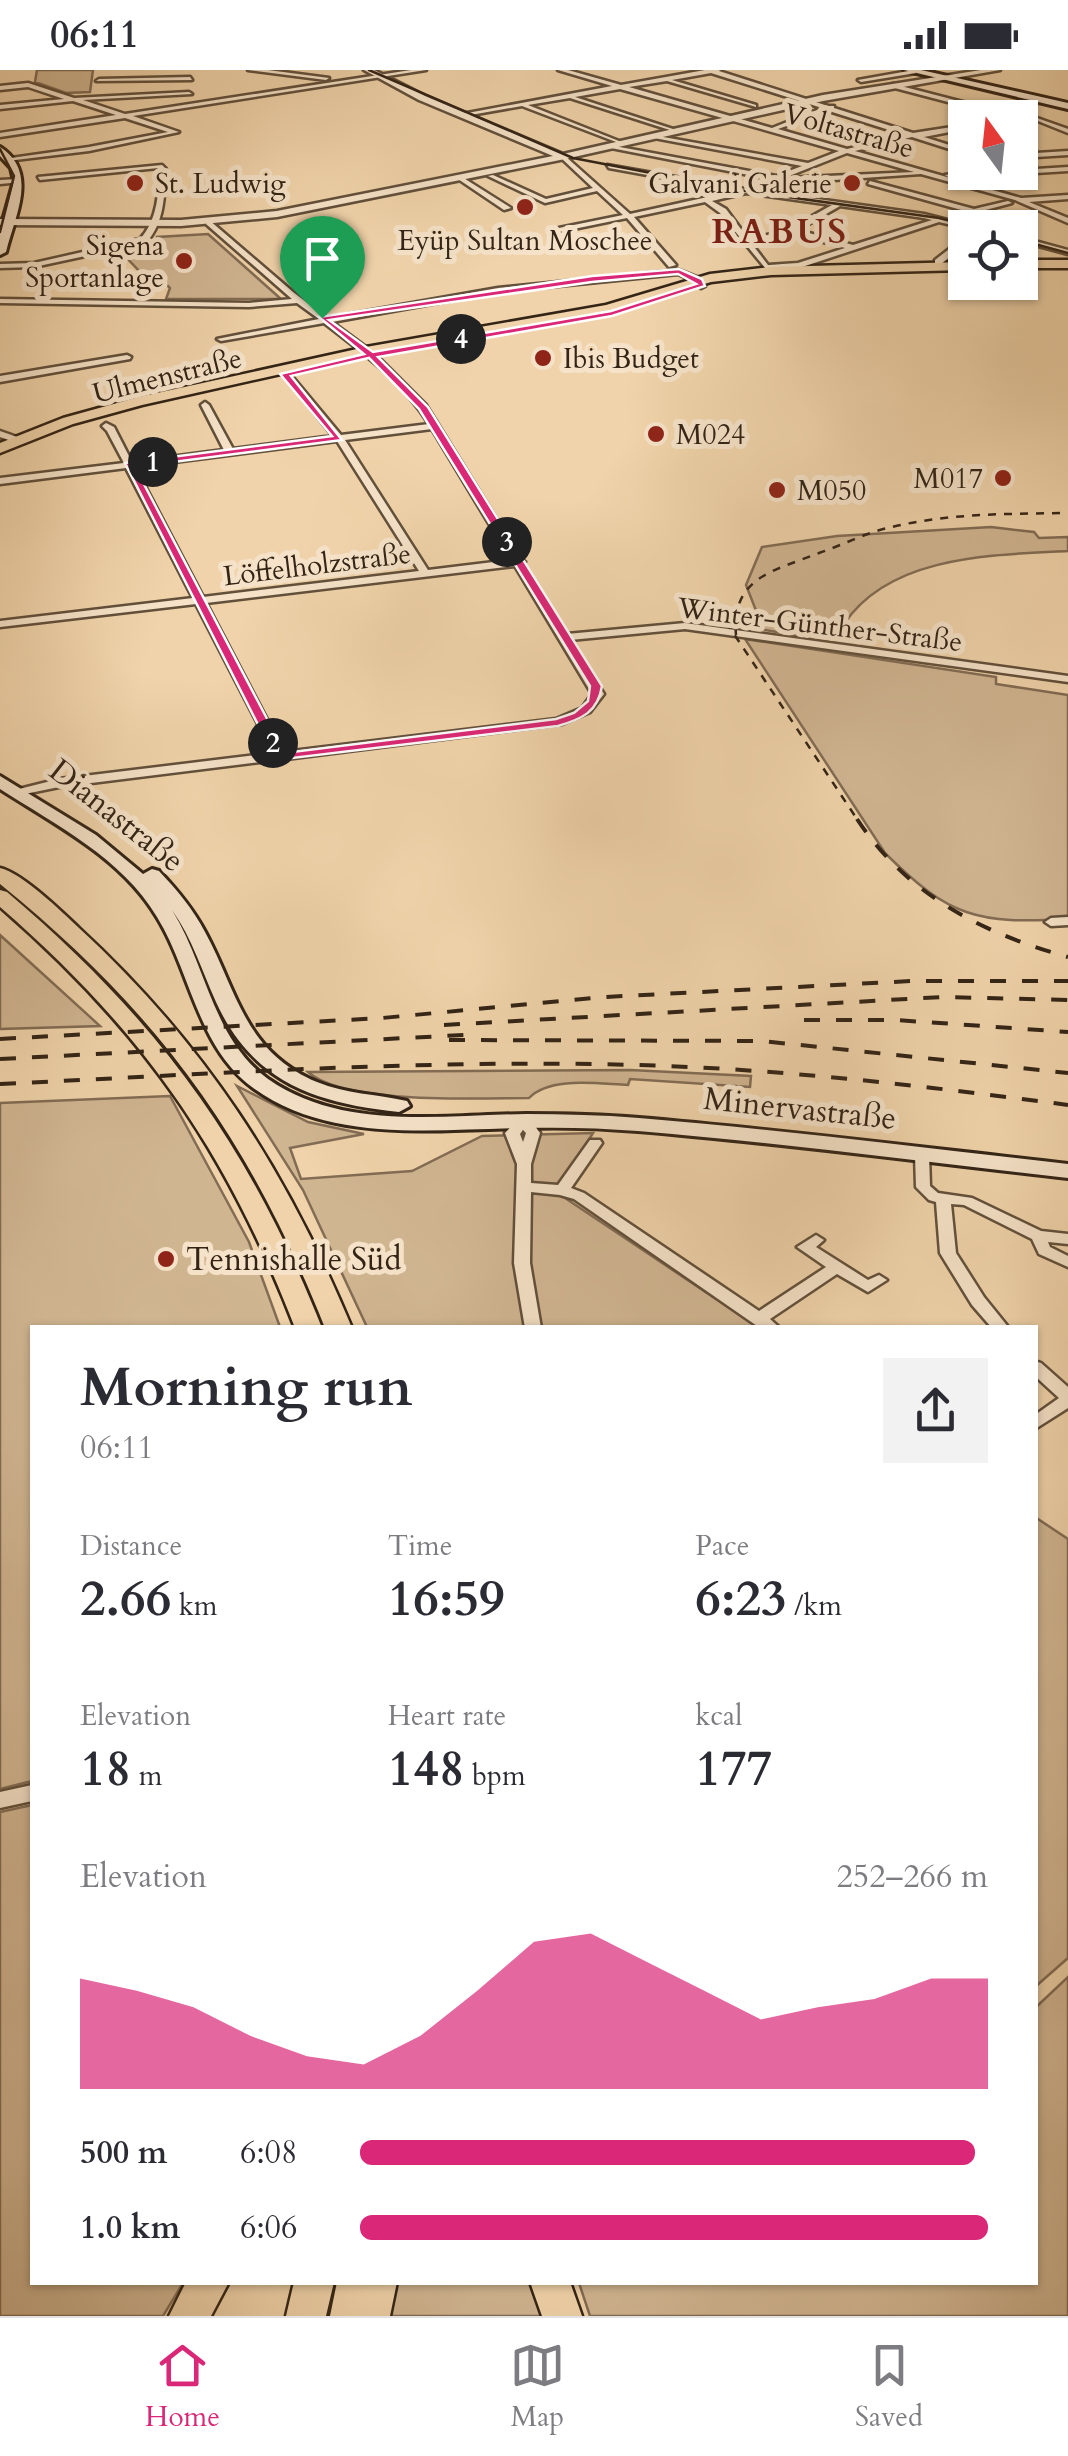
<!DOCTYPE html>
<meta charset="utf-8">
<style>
body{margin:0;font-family:Cardo,serif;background:#f2f2f3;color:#2b2b33;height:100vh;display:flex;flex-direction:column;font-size:38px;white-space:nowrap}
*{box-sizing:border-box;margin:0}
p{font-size:32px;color:#7c7c81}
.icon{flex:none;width:55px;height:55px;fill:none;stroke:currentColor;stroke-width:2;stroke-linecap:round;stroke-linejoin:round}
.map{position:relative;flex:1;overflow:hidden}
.drawer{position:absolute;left:30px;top:1255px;width:1008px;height:960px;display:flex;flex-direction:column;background:#fff;border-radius:0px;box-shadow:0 2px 8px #0004}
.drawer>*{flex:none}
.needle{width:65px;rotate:345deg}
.fabs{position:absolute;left:948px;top:30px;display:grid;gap:20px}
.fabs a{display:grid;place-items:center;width:90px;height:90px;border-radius:0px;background:#fff;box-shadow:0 2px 8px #0004;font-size:50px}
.pin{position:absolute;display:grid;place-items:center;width:85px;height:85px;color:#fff;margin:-102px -42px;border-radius:50% 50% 50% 0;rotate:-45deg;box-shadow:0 0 10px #0007}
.pin .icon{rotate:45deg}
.km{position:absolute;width:50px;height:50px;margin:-25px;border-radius:50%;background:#222;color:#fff;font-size:28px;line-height:50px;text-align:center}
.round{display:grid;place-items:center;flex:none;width:105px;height:105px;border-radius:0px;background:#f2f2f3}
.headline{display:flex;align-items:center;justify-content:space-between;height:170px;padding:0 50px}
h1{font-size:55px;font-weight:800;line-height:75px}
.figures{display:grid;grid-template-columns:repeat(3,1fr);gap:15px;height:170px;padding:10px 50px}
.figures div{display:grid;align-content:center}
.figures b{font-size:50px;font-weight:800}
.figures small{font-size:28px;font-weight:400}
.figures p{font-size:28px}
.chart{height:280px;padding:20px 50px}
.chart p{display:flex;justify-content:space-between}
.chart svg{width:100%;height:180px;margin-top:10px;fill:#db2777;opacity:.7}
ul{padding:0 50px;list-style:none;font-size:32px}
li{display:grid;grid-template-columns:160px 120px 1fr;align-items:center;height:75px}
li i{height:25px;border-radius:12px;background:#db2777}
.status{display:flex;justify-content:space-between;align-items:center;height:70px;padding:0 50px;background:#fff;direction:ltr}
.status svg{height:28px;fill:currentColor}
.menu{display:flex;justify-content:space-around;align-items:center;height:140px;border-top:2px solid #e1e1e2;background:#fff;font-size:28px;color:#7c7c81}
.menu a{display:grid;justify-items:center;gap:5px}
.menu .active{color:#db2777}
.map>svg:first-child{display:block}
.green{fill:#d0b591;stroke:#826c54;stroke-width:2.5}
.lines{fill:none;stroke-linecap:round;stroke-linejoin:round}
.minor-casing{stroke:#62503b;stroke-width:5}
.tertiary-casing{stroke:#62503b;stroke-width:5}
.secondary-casing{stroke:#332416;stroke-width:6}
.primary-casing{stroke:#332416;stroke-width:5}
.trunk-casing{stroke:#332416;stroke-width:5}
.minor{fill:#f5e2c8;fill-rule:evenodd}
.tertiary{fill:#f5e2c8;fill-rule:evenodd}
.secondary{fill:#f5e2c8;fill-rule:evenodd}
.primary{fill:#f0d3aa;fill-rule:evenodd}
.trunk{fill:#f0d3aa;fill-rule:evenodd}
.tram{stroke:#332416;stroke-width:2.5}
.rail-far1{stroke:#332416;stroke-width:2.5;stroke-dasharray:8 8;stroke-linecap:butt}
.rail{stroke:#332416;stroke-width:4;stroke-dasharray:16 16;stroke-linecap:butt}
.route{fill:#db2777;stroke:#fff;stroke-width:2.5;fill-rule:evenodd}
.poi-dot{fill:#8f2418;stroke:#f5e2c8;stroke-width:4}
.labels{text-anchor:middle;stroke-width:10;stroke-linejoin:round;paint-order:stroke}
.far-street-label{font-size:28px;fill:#332416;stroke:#f5e2c8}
.far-poi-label{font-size:28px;fill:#332416;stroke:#f5e2c8;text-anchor:start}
.street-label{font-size:32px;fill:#332416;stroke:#f5e2c8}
.poi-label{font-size:32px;fill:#332416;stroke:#f5e2c8;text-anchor:start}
.far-district-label{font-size:35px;font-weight:bold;letter-spacing:2.5px;fill:#7a1f14;stroke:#f5e2c8}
</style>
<div class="status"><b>06:11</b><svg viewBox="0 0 49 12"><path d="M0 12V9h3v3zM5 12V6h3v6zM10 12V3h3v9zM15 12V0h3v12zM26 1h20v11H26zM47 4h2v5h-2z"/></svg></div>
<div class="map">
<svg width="1068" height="2246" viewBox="0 0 1068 2246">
<rect width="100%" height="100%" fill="#f0d3aa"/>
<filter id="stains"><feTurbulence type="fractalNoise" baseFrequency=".002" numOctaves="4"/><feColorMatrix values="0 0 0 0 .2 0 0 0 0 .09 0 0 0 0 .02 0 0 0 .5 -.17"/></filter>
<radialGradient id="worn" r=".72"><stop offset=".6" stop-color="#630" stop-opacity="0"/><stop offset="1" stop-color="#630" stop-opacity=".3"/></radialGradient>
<!-- green -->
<path class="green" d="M 37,0 L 93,0 L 90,22 L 66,23 L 35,12 Z
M 208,164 L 281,229 L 166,229 L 170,218 L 159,207 L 145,207 L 119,180 L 157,171 L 157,167 Z
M 991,457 L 1034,462 L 1039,468 L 1068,467 L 1068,481 C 993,485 890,485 844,554 L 834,555 L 813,568 L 753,558 L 757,543 L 746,515 L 762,477 L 837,466 Z
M 745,569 L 996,607 L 996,614 L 1068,625 L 1068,849 C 978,854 950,848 885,783 Z
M 0,865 L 100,956 L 0,959 Z
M 630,1000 L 751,1006 L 750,1017 L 630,1009 L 628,1015 C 599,1014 550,1006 529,1028 C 479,1028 344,1035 308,1002 Z
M 237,1016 L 308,1052 L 364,1064 L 290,1078 L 301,1109 L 412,1101 L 482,1066 L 593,1063 L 556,1122 L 758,1257 L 367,1257 L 303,1120 Z
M 170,1026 L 249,1172 L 280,1257 L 32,1258 L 32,1711 L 0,1719 L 0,1033 Z
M 1035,1447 L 1068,1469 L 1068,1888 L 1035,1917 Z
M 32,1735 L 32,2212 L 183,2213 L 163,2246 L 0,2246 L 0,1742 Z
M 1068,1907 L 1068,2246 L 590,2246 L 579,2213 L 1035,2212 L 1035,1938 Z
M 384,2212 L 534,2213 L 546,2246 L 378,2246 Z"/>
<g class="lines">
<defs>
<path id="minor" d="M 248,0 L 268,0 L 329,8 L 326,10 Z
M 411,0 L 426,0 L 133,46 L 179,62 L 89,81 L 7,91 L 4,89 L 89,77 L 168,62 L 125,48 L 0,67 L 0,63 L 116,45 L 73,31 L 0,39 L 0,35 L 64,29 L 28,17 L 0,20 L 0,16 L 28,13 L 74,28 L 189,22 L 192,24 L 83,30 L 125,44 Z
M 558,0 L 568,0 L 621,15 L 705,0 L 720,0 L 719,1 L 828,36 L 834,36 L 834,38 L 913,63 L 965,55 L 965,59 L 924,67 L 965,80 L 965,84 L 912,67 L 855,81 L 1021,128 L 1068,125 L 1068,129 L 1029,132 L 1068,148 L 1068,153 L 1015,130 L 921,104 L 790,113 L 777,111 L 753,120 L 924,144 L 979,158 L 965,158 L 939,152 L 802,197 L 766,199 L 720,143 L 705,132 L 634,147 L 676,195 L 669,197 L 627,148 L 559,162 L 559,158 L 623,145 L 597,121 L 545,133 L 488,106 L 493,105 L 546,129 L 593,118 L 560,87 L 565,86 L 630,144 L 735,121 L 609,98 L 607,95 L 744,119 L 769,109 L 611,78 L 609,75 L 776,106 L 802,96 L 649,67 L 652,65 L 808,93 L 839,81 L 620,19 L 575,27 L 676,60 L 676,62 L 570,28 L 528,35 L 624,73 L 624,75 L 522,36 L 465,46 L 462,44 L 612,16 ZM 711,3 L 822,38 L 772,58 L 629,17 L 667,11 L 756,37 L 756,35 L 672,10 ZM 829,41 L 905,65 L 847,79 L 778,59 ZM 847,83 L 914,102 L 784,108 ZM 746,123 L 832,135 L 789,159 L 749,170 L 726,139 L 712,131 ZM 840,136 L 924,148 L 932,150 L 853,175 L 798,160 ZM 792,163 L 845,178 L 798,193 L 768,195 L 752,174 Z
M 914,0 L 916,3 L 861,12 L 858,10 Z
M 190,7 L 192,10 L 96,11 L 99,9 Z
M 893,14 L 1013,45 L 1014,46 L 1009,48 L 891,17 Z
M 1023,43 L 1068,59 L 1068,63 L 1023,45 Z
M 1068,81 L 1068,85 L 1020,88 L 1020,84 Z
M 162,95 L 166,99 C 164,125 165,152 146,173 L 34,197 L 0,198 L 0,194 L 34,193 L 140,169 C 157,151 160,121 158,98 L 40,110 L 38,107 Z
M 1068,97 L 1068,101 L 1020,104 L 1017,102 L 1020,102 L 1020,100 Z
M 965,102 L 1007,102 L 948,107 L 945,105 Z
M 460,106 L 462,107 L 511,138 L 504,140 L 458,109 Z
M 19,109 L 21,112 L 0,114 L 0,110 Z
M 870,111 L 974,139 L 1008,131 L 1012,133 L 963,146 L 959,144 L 965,141 L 868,114 Z
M 209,150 L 293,222 L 327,248 L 498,218 L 679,200 L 702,209 L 705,216 L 701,218 L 696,212 L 678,204 L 498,222 L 332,252 L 374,283 L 426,335 L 521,489 L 525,492 L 524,494 L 567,564 L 685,553 L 1068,606 L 1068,612 L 685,559 L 570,570 L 604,624 L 590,642 L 562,654 L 286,689 L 281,691 L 277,690 L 59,717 L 15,726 L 15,720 L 59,709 L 273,683 L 196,534 L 0,557 L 0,551 L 193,528 L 126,398 L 0,414 L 0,408 L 124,393 L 107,361 L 102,356 L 106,353 L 114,357 L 132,392 L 224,380 L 201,335 L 205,332 L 209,335 L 233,379 L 333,366 L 283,304 L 282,302 L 286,299 L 341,365 L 429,354 C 404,313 362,282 324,253 L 221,271 L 217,269 L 319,249 L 297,233 L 249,237 L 0,233 L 0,229 L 249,233 L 292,229 L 206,154 ZM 432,359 L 511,490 L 428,500 L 345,370 ZM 337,371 L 419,501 L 203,527 L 135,397 ZM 515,496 L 592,624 L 582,638 L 556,649 L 284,682 L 206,533 Z
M 1020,167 L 1068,180 L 1068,184 L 1020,171 Z
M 962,169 L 965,169 L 965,175 L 941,194 L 935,194 L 935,190 Z
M 127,285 L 131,287 L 130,289 L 0,312 L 0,306 Z
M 0,361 L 20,368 L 21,370 L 17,373 L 0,367 Z
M 1068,847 L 1068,855 L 1051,856 L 1045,852 L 1051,848 Z
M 524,1047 L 529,1048 L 540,1063 L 531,1094 L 531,1113 L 558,1115 L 590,1070 L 600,1070 L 602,1073 L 571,1118 L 584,1123 L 759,1241 L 826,1197 L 797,1177 L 816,1165 L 824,1170 L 816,1177 L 868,1210 L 879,1205 L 887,1210 L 868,1222 L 837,1204 L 770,1249 L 780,1258 L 760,1258 L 574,1129 L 560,1125 L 531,1122 L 530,1193 L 541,1258 L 525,1258 L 514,1193 L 517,1094 L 505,1063 L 519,1048 ZM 523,1060 L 526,1063 L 523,1072 L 520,1064 Z
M 922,1080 L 929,1085 L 930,1116 L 938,1123 L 972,1128 L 1041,1161 L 1068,1164 L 1068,1174 L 1048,1172 L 1050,1177 L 1068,1186 L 1068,1197 L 1039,1184 L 1032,1169 L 964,1135 L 951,1134 L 956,1183 L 984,1227 L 1009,1258 L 992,1258 L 972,1235 L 940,1183 L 936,1132 L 929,1130 L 916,1117 L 915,1085 Z
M 1035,1291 L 1041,1293 L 1068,1317 L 1068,1338 L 1035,1359 L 1035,1345 L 1059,1328 L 1035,1306 Z
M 32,1715 L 32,1731 L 0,1738 L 0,1722 Z"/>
<path id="tertiary" d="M 364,0 L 374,0 L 425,26 L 563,84 L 823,25 L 981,0 L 1000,0 L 823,31 L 565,89 L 277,147 L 181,156 L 0,155 L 0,149 L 181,150 L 277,141 L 553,86 L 419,30 Z"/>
<path id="secondary" d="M 904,0 L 921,0 L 1068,33 L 1068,39 Z
M 0,77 C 39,102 15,145 6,182 L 0,185 L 0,161 L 14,111 L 11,98 L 0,86 Z
M 0,706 L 96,765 L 143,804 L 152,799 L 159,801 C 177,820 193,839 205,862 C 238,923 244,981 317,1012 C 346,1024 376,1024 407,1031 L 410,1036 L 399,1042 C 316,1033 253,1013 216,932 C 202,901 192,868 172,840 C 206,894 213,970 268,1009 C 343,1061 440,1045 526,1044 C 564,1044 602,1045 639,1048 C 783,1060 925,1078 1068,1094 L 1068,1108 C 925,1092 782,1073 638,1061 C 601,1058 562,1057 525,1058 C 435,1059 329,1074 252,1017 C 197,976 191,902 157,847 C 122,788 56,755 0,719 Z"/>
<path id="primary" d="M 1020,190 L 1068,190 L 1068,198 L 1020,198 Z
M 965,192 L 965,200 L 771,205 L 711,212 L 608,243 L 366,285 L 142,335 L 73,354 L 0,383 L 0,373 L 63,348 L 139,327 L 366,277 L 606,235 L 710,204 L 771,197 Z"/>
<path id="trunk" d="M 0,798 C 22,803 61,841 79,858 C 205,974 286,1100 352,1258 L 325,1258 C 249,1068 159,943 0,814 Z
M 0,820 L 7,822 C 159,951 248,1073 322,1258 L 295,1258 C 226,1080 144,962 0,837 Z
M 186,2212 L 229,2212 L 211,2246 L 169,2246 Z
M 294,2212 L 334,2212 L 326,2246 L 286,2246 Z
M 337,2212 L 397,2212 L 390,2246 L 330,2246 Z
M 530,2212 L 570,2212 L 582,2246 L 542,2246 Z"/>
</defs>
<!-- minor casing -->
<use href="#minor" class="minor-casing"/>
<!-- tertiary casing -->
<use href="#tertiary" class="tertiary-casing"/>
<!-- secondary casing -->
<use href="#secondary" class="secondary-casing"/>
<!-- primary casing -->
<use href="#primary" class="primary-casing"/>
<!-- trunk casing -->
<use href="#trunk" class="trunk-casing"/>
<!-- minor -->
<use href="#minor" class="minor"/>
<!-- tertiary -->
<use href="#tertiary" class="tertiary"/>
<!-- secondary -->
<use href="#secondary" class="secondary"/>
<!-- primary -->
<use href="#primary" class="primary"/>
<!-- trunk -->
<use href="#trunk" class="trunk"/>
<!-- tram -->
<path class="tram" d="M 369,0 L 573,88 L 745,121 L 939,148 L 978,158
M 0,79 L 14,106 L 0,162
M 1020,170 L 1068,183"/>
<!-- rail-far1 -->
<path class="rail-far1" d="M 726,552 L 859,752
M 736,565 C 731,507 774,501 819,483 C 843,475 867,462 892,457 C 950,443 1009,444 1068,443"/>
<!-- rail -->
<path class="rail" d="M 857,749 C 907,825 982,863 1068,887
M 804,950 L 896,950 L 1068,962
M 444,955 L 942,927 L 1068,930
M 0,969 L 382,948 L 605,927 L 912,911 L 1068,911
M 449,970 L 762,971 L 1068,1003
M 0,989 L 464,965
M 0,1014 C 212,1004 425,989 637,995 C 782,999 925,1016 1068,1035"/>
</g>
<!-- route -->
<path class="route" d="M 679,199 L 702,209 L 705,216 L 612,246 L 378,287 L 428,337 L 602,616 C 598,642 582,649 558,656 L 276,690 L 125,393 L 332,366 L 280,304 L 364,284 L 319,247 L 592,206 ZM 678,204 L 696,214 L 611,241 L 373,282 L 329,250 L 592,212 ZM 369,288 L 419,339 L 590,616 L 588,631 L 574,643 L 556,649 L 285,683 L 135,397 L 342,370 L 291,306 Z"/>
<!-- markers -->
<g class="poi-dot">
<circle cx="135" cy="113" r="10"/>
<circle cx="852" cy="113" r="10"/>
<circle cx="525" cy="137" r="10"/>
<circle cx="184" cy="191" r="10"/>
<circle cx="543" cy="288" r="10"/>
<circle cx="656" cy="364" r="10"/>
<circle cx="1003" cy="408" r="10"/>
<circle cx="777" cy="420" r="10"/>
<circle cx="166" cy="1189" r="10"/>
</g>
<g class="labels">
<!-- far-street labels -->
<g class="far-street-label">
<text transform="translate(849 60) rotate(16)" y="10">Voltastraße</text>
<text transform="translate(167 305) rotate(-14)" y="10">Ulmenstraße</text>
<text transform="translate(317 494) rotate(-7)" y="10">Löffelholzstraße</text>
<text transform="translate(820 554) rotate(7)" y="10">Winter-Günther-Straße</text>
</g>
<!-- far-poi labels -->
<g class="far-poi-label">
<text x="155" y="123">St. Ludwig</text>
<text x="832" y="123" text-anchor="end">Galvani Galerie</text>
<text x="525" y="180" text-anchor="middle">Eyüp Sultan Moschee</text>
<text x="164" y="185" text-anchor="end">Sigena<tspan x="164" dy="32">Sportanlage</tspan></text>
<text x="563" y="298">Ibis Budget</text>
<text x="676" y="374">M024</text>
<text x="983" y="418" text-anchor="end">M017</text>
<text x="797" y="430">M050</text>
</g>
<!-- street labels -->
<g class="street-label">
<text transform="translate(117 745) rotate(38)" y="11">Dianastraße</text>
<text transform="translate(800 1038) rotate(6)" y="11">Minervastraße</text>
</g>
<!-- poi labels -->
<g class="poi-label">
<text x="186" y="1200">Tennishalle Süd</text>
</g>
<!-- far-district labels -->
<g class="far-district-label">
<text x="780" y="173">RABUS</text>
</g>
</g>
<rect width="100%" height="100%" filter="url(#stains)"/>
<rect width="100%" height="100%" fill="url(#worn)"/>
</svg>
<div class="fabs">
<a><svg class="needle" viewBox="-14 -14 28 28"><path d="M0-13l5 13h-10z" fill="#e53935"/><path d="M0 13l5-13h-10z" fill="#7c7c81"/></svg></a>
<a><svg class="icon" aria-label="locate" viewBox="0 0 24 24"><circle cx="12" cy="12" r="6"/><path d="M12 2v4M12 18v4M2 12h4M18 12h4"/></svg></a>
</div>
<div class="pin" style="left:322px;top:248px;background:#1e9e55"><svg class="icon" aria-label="arrive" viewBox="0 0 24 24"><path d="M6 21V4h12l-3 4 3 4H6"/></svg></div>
<b class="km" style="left:153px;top:392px">1</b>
<b class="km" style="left:273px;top:673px">2</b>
<b class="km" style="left:507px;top:472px">3</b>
<b class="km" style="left:461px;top:269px">4</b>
<section class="drawer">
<div class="headline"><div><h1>Morning run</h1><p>06:11</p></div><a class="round"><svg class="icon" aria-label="share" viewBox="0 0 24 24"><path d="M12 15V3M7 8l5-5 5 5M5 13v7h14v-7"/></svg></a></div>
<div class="figures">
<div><p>Distance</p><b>2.66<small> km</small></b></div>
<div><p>Time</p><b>16:59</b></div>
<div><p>Pace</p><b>6:23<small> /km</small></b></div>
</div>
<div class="figures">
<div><p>Elevation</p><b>18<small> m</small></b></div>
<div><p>Heart rate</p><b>148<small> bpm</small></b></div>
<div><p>kcal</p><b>177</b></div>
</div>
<div class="chart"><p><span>Elevation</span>252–266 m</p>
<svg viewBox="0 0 160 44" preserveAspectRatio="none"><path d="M0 44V17L10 20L20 24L30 31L40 36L50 38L60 31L70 20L80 8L90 6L100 13L110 20L120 27L130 24L140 22L150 17L160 17V44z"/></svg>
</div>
<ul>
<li><b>500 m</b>6:08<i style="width:98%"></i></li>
<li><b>1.0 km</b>6:06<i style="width:100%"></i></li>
</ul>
</section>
</div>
<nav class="menu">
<a class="active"><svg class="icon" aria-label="home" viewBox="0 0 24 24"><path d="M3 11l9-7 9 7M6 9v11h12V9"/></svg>Home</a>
<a><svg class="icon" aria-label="map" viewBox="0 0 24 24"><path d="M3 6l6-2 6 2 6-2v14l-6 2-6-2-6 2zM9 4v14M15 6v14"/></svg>Map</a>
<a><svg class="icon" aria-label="saved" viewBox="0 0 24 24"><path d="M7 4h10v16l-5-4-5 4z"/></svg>Saved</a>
</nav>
